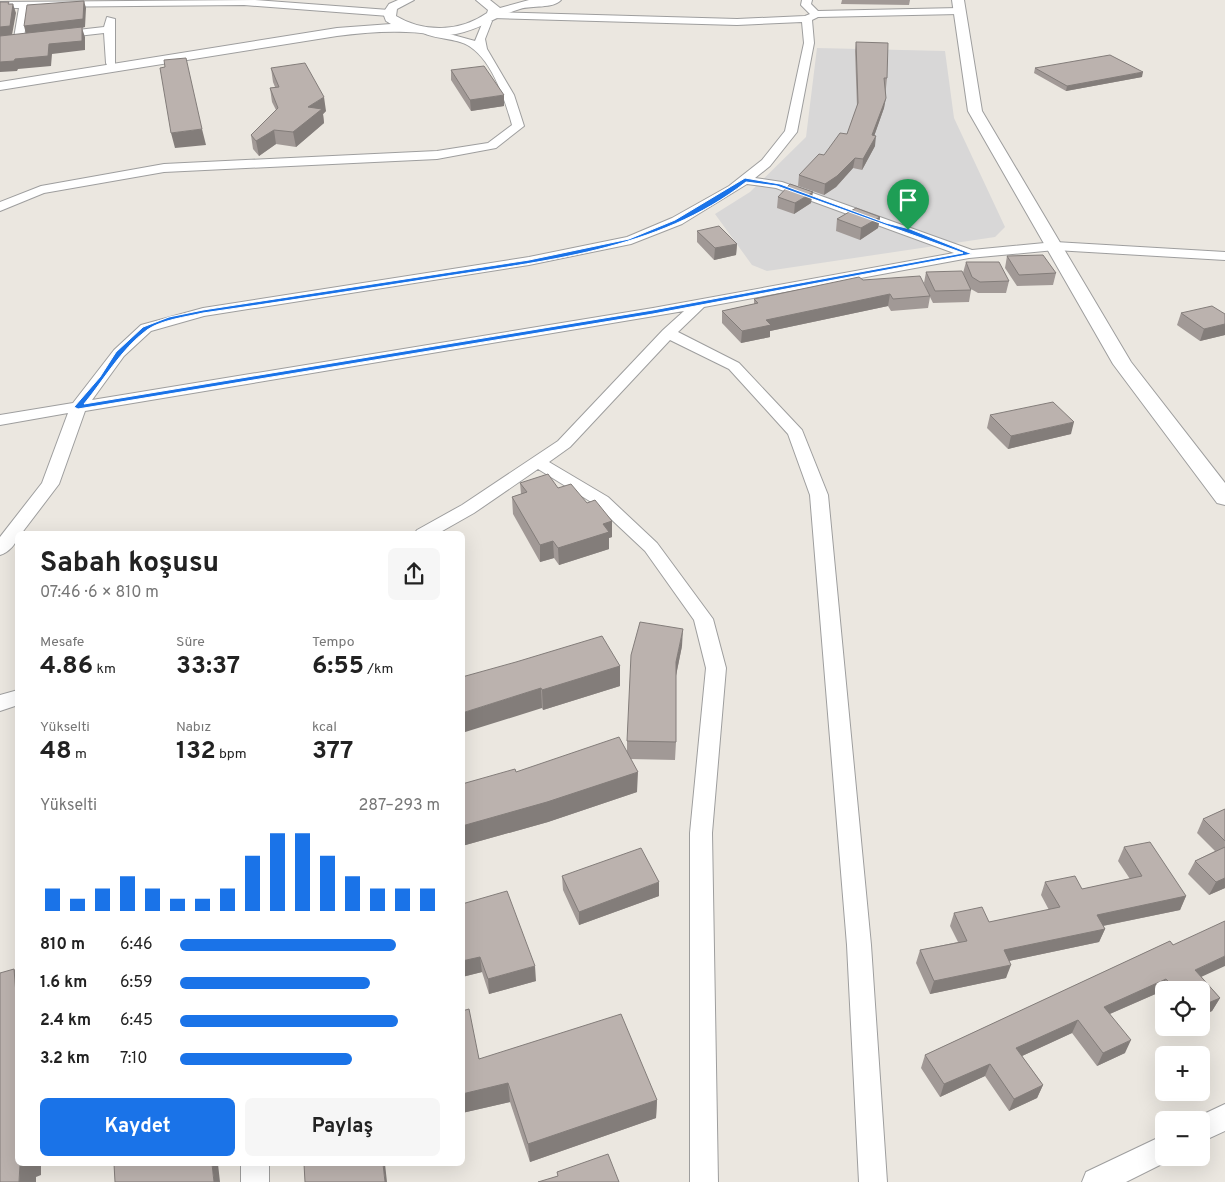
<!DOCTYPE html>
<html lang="tr">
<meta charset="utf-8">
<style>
body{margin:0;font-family:Overpass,sans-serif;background:#f6f6f6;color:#222;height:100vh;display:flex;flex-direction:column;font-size:19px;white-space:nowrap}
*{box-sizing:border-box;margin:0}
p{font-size:16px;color:#767676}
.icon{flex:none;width:28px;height:28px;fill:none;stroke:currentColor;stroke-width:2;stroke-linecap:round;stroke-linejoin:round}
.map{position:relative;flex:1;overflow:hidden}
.sheet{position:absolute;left:15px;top:531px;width:450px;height:635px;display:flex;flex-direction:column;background:#fff;border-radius:8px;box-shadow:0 5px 20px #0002}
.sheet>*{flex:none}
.fabs{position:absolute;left:1155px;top:981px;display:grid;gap:10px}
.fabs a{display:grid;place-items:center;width:55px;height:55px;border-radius:8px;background:#fff;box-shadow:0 5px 20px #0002;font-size:25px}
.pin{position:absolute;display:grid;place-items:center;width:42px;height:42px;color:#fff;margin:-51px -21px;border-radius:50% 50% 50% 0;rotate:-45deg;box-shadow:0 0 5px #0007}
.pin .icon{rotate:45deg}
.round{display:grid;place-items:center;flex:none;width:52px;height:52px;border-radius:8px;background:#f6f6f6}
.summary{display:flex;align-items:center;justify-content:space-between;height:85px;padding:0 25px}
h1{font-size:28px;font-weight:700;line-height:38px}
.stats{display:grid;grid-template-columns:repeat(3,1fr);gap:8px;height:85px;padding:5px 25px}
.stats div{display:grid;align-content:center}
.stats b{font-size:25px;font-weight:700}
.stats small{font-size:14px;font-weight:400}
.stats p{font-size:14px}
.chart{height:140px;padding:10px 25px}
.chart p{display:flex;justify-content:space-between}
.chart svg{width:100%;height:90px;margin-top:5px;stroke:#1a73e8;stroke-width:6}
.cta{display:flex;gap:10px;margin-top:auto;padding:10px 25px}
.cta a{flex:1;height:58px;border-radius:8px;background:#1a73e8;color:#fff;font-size:20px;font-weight:700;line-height:58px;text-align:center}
.cta a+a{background:#f6f6f6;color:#222}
ul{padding:0 25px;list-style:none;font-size:16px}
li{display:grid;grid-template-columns:80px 60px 1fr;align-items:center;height:38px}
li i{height:12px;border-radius:6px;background:#1a73e8}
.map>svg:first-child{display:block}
.residential{fill:#d8d7d7}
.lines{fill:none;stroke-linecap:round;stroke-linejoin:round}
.minor-casing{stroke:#9e9e9e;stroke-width:2}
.tertiary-casing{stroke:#9e9e9e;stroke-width:2}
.minor{fill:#fff;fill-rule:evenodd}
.tertiary{fill:#fff;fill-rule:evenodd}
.wall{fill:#a19996}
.shaded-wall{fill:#837d7a}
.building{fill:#bbb2ae;stroke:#837d7a}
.route{fill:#1a73e8;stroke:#fff;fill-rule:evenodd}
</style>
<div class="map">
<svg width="1225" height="1182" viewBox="0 0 1225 1182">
<rect width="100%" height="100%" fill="#ebe7e0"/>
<!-- residential -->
<path class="residential" d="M 817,48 L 945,51 L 954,118 L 1005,227 L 995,237 L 767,271 L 752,265 L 715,214 L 750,192 L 806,137 Z"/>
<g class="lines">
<defs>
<path id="minor" d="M 255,0 L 389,10 L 394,13 L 389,16 L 244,5 L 28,7 L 24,38 L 19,41 L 14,38 L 19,8 L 0,8 L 0,2 Z
M 802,0 L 812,0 L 811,4 L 818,11 L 959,8 L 964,11 L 959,14 L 818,17 L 812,20 L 814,43 L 797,132 L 770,166 L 755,178 L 782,182 L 972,250 L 1055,242 L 1225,252 L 1225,260 L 1055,250 L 969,258 L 704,307 L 678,332 L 739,363 L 802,430 L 828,495 L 871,945 L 887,1182 L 859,1182 L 847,945 L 810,495 L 788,434 L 729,369 L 670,340 L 570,447 L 549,462 L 608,497 L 657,543 L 713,619 L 726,668 L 712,833 L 718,1182 L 690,1182 L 690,833 L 706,668 L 694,620 L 645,551 L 596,505 L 538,469 L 474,513 L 437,534 L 414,534 L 417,530 L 462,505 L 558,441 L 663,330 L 684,311 L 85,411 L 59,484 L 21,534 L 18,534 C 18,543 8,553 0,555 L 0,537 L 42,483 L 68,413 L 0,425 L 0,415 L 73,403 L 114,350 L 141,325 L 203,308 L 529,257 L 627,237 L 672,218 L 729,186 L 762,160 L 785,131 L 804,43 L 802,22 L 737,25 L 493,18 L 488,15 L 493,12 L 737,19 L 805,16 L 810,14 L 801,5 ZM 747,184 L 776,188 L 954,253 L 653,308 L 92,400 L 124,356 L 151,331 L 204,316 L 529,265 L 631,244 L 682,224 Z
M 107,17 L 115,19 L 115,65 L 107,65 L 106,63 L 104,33 L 60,38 L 55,35 L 60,32 L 104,27 Z
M 484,19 L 492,21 L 485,39 L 487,49 L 514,95 L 524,126 L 496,148 L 437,159 L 164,172 L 44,193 L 0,211 L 0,202 L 41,186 L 164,164 L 437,151 L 488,143 L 512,125 C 505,99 489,50 460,42 C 448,38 428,38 419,30 L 424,27 L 475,41 Z
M 18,690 L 18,705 L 0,711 L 0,695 Z
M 1225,1104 L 1225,1131 L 1201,1142 L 1201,1120 L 1191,1120 Z
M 1164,1135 L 1164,1158 L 1174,1158 L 1126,1182 L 1082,1182 L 1086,1172 Z
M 241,1164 L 269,1164 L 269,1182 L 241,1182 Z"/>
<path id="tertiary" d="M 398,0 L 414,0 L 397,9 L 396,16 C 424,33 460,32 487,13 L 488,10 L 476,0 L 490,0 L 500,8 L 529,0 L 561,0 C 553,9 532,5 520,9 C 498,15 480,30 456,34 C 439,37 423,32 406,32 C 383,31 360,33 337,36 L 0,90 L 0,82 L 337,28 L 391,24 L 386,21 L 383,13 L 389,4 Z
M 952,0 L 964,0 L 982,111 L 1131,362 L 1225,483 L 1225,505 L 1217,503 L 1113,364 L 968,111 Z"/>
</defs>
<!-- minor casing -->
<use href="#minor" class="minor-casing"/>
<!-- tertiary casing -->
<use href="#tertiary" class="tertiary-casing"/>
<!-- minor -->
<use href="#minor" class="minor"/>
<!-- tertiary -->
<use href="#tertiary" class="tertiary"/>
</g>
<!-- wall -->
<path class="wall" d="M 842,0 L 910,0 L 909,5 L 841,4 Z
M 856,42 L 887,78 L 884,108 L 874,136 L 875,146 L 862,170 L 853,168 L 836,187 L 824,195 L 798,186 L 799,175 L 824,155 L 847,134 L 857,107 L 855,51 Z
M 271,68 L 326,111 L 323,114 L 324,123 L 296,147 L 276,144 L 259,156 L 253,149 L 251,135 L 276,110 L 272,102 L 270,88 L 275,87 L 273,82 Z
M 1035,68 L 1142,77 L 1066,91 L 1034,73 Z
M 451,70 L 504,106 L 471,111 L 451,80 Z
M 778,197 L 811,203 L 794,214 L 777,208 Z
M 880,217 L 878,228 L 860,240 L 836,231 L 837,219 Z
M 697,231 L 737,244 L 736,255 L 714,260 L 697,242 Z
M 1007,256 L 1056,273 L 1053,285 L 1017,286 L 1005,268 Z
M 966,262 L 1009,281 L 1006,293 L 978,293 L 971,289 L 971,290 L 969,302 L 933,303 L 930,297 L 928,308 L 891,311 L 888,306 L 770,331 L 770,337 L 741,343 L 722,323 L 722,311 L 754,304 L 754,299 L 863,280 L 927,290 L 924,283 L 926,272 L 966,280 L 963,273 Z
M 1181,313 L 1225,314 L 1225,335 L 1200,341 L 1177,325 Z
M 990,415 L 1071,434 L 1008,449 L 987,428 Z
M 520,483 L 558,488 L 587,503 L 612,521 L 612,537 L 609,538 L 609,549 L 559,565 L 554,558 L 540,562 L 513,514 L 512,497 L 521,494 Z
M 682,646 L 676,676 L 676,742 L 675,760 L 630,759 L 637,792 L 548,822 L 462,846 L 462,784 L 516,772 L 627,752 L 627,741 Z
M 620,666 L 620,686 L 543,710 L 542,708 L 462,677 Z
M 1225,809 L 1225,888 L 1209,895 L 1188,874 L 1195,861 L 1215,851 L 1197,833 L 1203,819 Z
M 1124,847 L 1186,896 L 1180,910 L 1103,926 L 1105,929 L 1099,942 L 1009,961 L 1006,978 L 930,994 L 916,963 L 920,950 L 958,942 L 950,926 L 954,913 L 989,922 L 1049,910 L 1041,895 L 1045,882 L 1082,889 L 1130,879 L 1118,861 Z
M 562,876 L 659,896 L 579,925 L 563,890 Z
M 462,904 L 536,981 L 489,994 L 482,972 L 462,977 Z
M 1170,941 L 1220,998 L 1212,1011 L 1201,1016 L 1201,990 L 1164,990 L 1164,996 L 1160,992 L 1110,1014 L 1125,1053 L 1097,1066 L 1072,1033 L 1022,1056 L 1043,1085 L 1037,1098 L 1009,1111 L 985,1076 L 940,1097 L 921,1068 L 925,1055 Z
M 462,1011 L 479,1059 L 657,1100 L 656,1118 L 530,1162 L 510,1102 L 462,1113 Z"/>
<!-- shaded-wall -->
<path class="shaded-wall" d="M 84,1 L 86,8 L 85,27 L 82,28 L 85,37 L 85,50 L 52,54 L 51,66 L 18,69 L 17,71 L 0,72 L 0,62 L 26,34 L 24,26 Z
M 13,4 L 16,13 L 12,35 L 0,37 L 0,27 Z
M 1143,72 L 1142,77 L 1066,91 L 1067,86 Z
M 504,95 L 504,106 L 471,111 L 470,100 Z
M 324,97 L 326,111 L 323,114 L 324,123 L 296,147 L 293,132 L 308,107 Z
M 886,98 L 884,108 L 871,145 L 876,136 L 875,146 L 862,170 L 863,159 Z
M 202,129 L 206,145 L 175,148 L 171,133 Z
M 274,130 L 276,144 L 259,156 L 256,141 Z
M 855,158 L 853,168 L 836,187 L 824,195 L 825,184 Z
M 813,192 L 811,203 L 794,214 L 795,203 Z
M 880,217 L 878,228 L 860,240 L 861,228 Z
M 737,244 L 736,255 L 714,260 L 715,248 Z
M 890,294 L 888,306 L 770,331 L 770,337 L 741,343 L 742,331 L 766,320 Z
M 1225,324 L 1225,335 L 1200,341 L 1204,329 Z
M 1074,422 L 1071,434 L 1008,449 L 1011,436 Z
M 612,521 L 612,537 L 609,538 L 609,549 L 559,565 L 558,548 L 603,524 Z
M 553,541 L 554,558 L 540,562 L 540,545 Z
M 683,629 L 682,646 L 675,680 L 676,662 Z
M 620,666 L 620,686 L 543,710 L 542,690 Z
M 541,688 L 542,708 L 462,733 L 462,713 Z
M 638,772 L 637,792 L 548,822 L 462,846 L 462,826 Z
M 1225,878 L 1225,888 L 1209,895 L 1216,882 Z
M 659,882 L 659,896 L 579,925 L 579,912 Z
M 1186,896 L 1180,910 L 1092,928 L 1097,915 Z
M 1105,929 L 1099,942 L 999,963 L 1004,950 Z
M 1225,956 L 1225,966 L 1188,983 L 1195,970 Z
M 480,957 L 482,972 L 462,977 L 462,961 Z
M 1011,965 L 1006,978 L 930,994 L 934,981 Z
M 535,966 L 536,981 L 489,994 L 488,979 Z
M 14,969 L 18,975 L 18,1019 Z
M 1166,979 L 1160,992 L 1098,1019 L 1104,1007 Z
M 1220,998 L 1212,1011 L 1201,1016 L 1201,1006 Z
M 1078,1020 L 1072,1033 L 1011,1061 L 1016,1048 Z
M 1131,1040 L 1125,1053 L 1097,1066 L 1103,1053 Z
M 990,1064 L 985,1076 L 940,1097 L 944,1084 Z
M 508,1083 L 510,1102 L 462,1113 L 462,1094 Z
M 1043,1085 L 1037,1098 L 1009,1111 L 1014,1099 Z
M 657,1100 L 656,1118 L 530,1162 L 528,1144 Z
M 20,1164 L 41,1164 L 41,1175 L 36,1177 L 36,1182 L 19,1182 Z
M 212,1164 L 218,1164 L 220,1182 L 214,1182 Z
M 383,1164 L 385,1164 L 387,1182 L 385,1182 Z"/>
<!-- building -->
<path class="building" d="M 84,1 L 83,19 L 24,26 L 27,5 Z
M 0,2 L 9,2 L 8,4 L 13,4 L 10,26 L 0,27 Z
M 82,27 L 82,41 L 49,44 L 48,56 L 15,59 L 14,61 L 0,62 L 0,36 Z
M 856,42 L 888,43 L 887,78 L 884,78 L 886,98 L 872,135 L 876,136 L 863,159 L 855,158 L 837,176 L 825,184 L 799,175 L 819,154 L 824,155 L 840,133 L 847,134 L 858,103 Z
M 1110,55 L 1143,72 L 1067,86 L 1035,68 Z
M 186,58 L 202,129 L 171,133 L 160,68 L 165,67 L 164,60 Z
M 305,63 L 324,97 L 308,107 L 322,109 L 293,132 L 274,130 L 256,141 L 251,135 L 278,108 L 270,88 L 279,87 L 271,68 Z
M 484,66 L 504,95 L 470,100 L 451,70 Z
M 790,184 L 813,192 L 795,203 L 778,197 Z
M 856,208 L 880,217 L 861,228 L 837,219 Z
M 719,226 L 737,244 L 715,248 L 697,231 Z
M 1043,255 L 1056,273 L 1019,275 L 1007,256 Z
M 966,262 L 999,262 L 1009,281 L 980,282 L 972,277 Z
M 962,271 L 971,290 L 935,291 L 926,272 Z
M 920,276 L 930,296 L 893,299 L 890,294 L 766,320 L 771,325 L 742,331 L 722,311 L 758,303 L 754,299 L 859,277 L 863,280 Z
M 1212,306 L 1225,314 L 1225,324 L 1204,329 L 1181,313 Z
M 1053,402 L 1074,422 L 1011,436 L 990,415 Z
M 548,474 L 558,488 L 571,484 L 587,503 L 595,500 L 612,521 L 603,524 L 609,532 L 558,548 L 553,541 L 540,545 L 512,497 L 527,492 L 520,483 Z
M 640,622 L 683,629 L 676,662 L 676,742 L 627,741 L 631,655 Z
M 602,636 L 620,666 L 542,690 L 541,688 L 462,713 L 462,677 L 516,662 Z
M 619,737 L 638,772 L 547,802 L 462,826 L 462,784 L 515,769 L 516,772 Z
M 1225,809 L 1225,841 L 1203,819 Z
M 1150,842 L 1186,896 L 1097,915 L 1105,929 L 1004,950 L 1011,965 L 934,981 L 920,950 L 967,941 L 954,913 L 982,907 L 989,922 L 1060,907 L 1045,882 L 1075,876 L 1082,889 L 1142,876 L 1124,847 Z
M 1225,847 L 1225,878 L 1216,882 L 1195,861 Z
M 641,848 L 659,882 L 579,912 L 562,876 Z
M 507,891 L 535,966 L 488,979 L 480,957 L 462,961 L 462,904 Z
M 1225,921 L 1225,956 L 1195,970 L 1220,998 L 1201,1006 L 1201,990 L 1176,990 L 1166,979 L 1104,1007 L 1131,1040 L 1103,1053 L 1078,1020 L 1016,1048 L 1043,1085 L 1014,1099 L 990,1064 L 944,1084 L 925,1055 L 1170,941 L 1173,945 Z
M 14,969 L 18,1019 L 18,1164 L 20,1164 L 19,1182 L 0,1182 L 0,973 Z
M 469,1009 L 479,1059 L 621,1014 L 657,1100 L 528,1144 L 508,1083 L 462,1094 L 462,1011 Z
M 608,1154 L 619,1182 L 538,1182 L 558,1176 L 557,1172 Z
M 114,1164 L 212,1164 L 214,1182 L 115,1182 Z
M 304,1164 L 383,1164 L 385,1182 L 305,1182 Z"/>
<!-- route -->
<path class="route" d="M 745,178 L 780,184 L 886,223 L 910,229 L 972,254 L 653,314 L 78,409 L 74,407 L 100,377 L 116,352 L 143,327 L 169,317 L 203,310 L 529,260 L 629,239 L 675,220 ZM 746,182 L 777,186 L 963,253 L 653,310 L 84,404 C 104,380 121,349 147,330 C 161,320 186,317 203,313 C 280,302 358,290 435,278 C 542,261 658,251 746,182 Z"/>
</svg>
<div class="fabs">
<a><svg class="icon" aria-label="locate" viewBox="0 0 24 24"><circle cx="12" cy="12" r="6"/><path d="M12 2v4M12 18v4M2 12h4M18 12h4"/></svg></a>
<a>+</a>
<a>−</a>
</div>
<div class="pin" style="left:908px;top:230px;background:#1e9e55"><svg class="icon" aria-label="arrive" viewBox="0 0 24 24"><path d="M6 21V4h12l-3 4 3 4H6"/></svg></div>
<section class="sheet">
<div class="summary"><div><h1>Sabah koşusu</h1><p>07:46 · 6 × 810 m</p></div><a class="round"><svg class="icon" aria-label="share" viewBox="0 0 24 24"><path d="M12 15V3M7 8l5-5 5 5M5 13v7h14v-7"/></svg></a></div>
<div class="stats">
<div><p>Mesafe</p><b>4.86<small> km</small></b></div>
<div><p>Süre</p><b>33:37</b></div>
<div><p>Tempo</p><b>6:55<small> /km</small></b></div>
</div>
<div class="stats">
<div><p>Yükselti</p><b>48<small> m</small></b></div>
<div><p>Nabız</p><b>132<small> bpm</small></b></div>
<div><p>kcal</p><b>377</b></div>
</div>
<div class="chart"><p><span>Yükselti</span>287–293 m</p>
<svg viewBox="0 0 160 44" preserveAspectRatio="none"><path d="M5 44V33M15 44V38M25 44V33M35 44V27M45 44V33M55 44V38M65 44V38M75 44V33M85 44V17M95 44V6M105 44V6M115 44V17M125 44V27M135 44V33M145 44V33M155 44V33"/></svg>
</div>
<ul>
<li><b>810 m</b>6:46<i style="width:83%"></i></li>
<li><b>1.6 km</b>6:59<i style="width:73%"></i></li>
<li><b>2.4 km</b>6:45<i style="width:84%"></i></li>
<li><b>3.2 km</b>7:10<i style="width:66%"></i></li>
</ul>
<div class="cta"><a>Kaydet</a><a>Paylaş</a></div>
</section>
</div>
